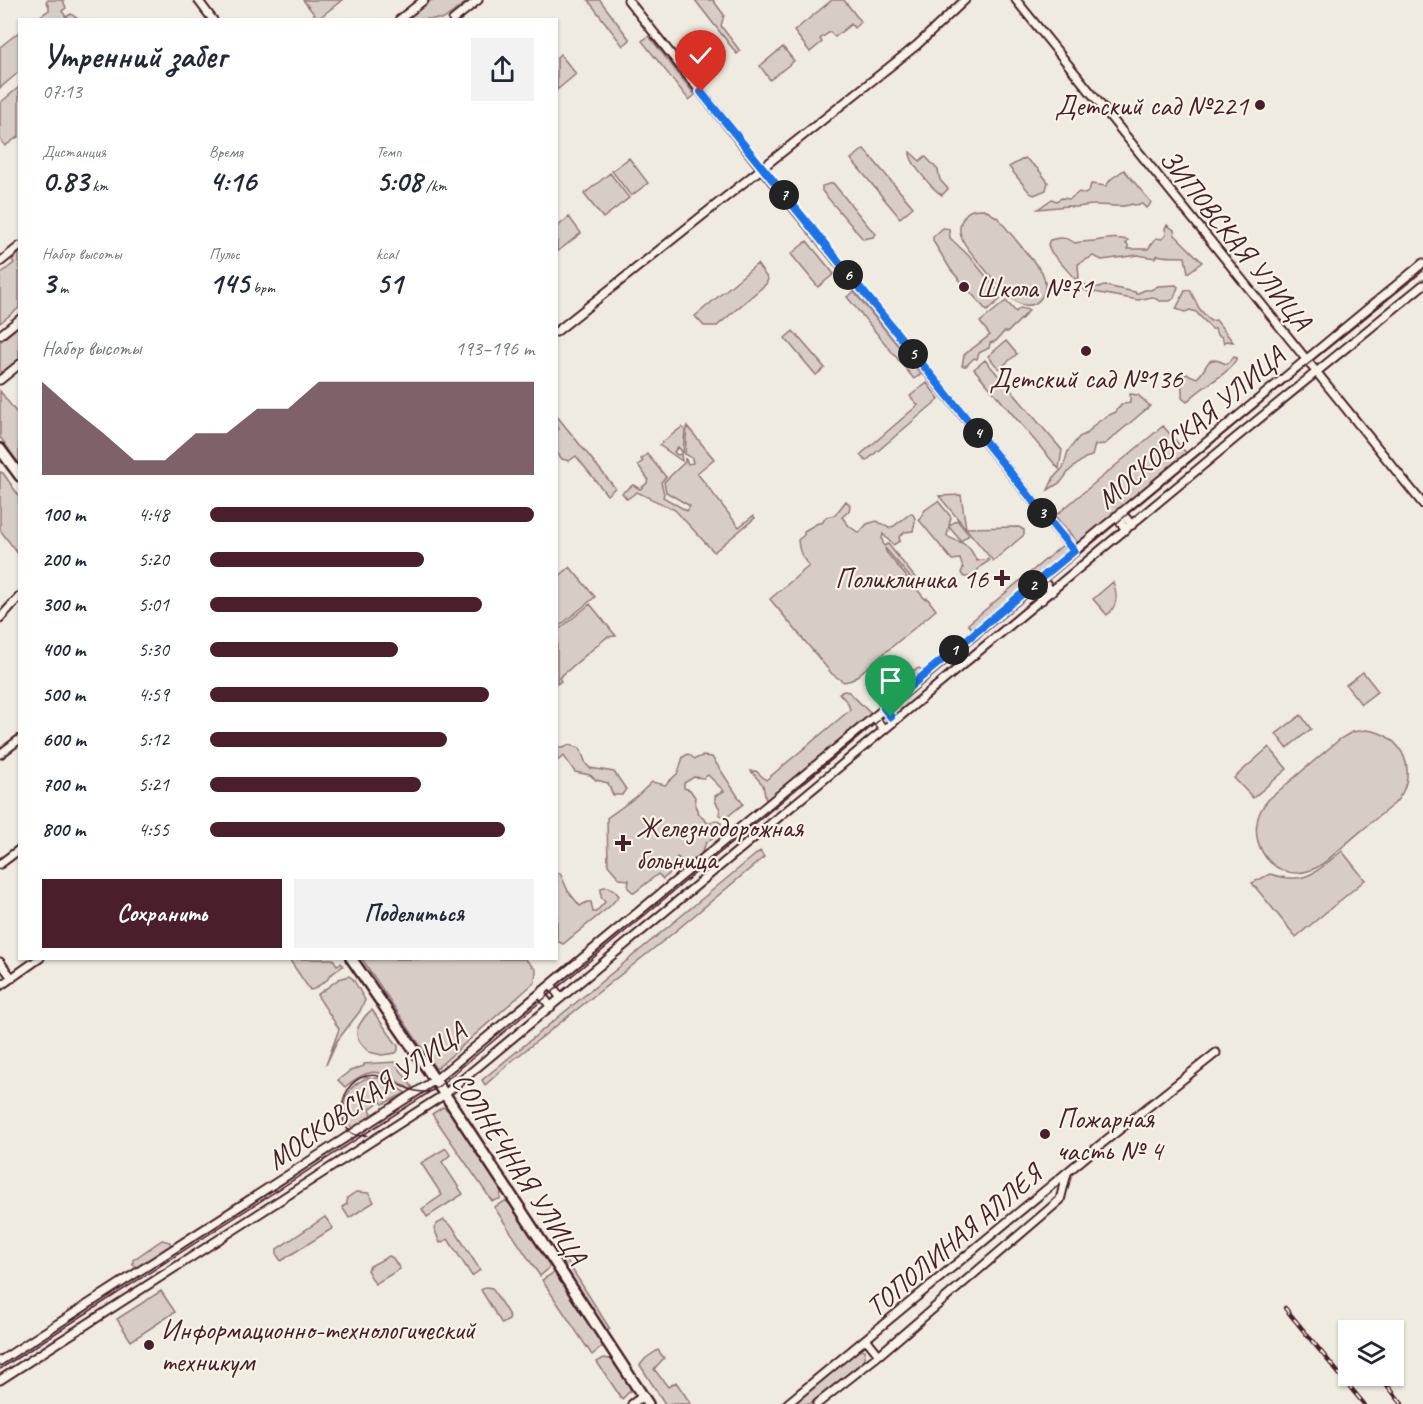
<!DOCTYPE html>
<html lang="ru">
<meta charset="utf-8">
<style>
body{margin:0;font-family:Caveat,sans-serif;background:#f2f2f3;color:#1f2937;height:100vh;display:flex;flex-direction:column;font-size:22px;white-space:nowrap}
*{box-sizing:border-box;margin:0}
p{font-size:20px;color:#747a83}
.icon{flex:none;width:33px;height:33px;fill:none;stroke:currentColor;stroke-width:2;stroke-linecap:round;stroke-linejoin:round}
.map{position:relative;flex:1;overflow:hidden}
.details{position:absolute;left:18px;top:18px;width:540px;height:942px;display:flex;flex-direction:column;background:#fff;border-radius:0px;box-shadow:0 2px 4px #0004}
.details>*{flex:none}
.buttons{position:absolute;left:1338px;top:1320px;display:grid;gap:12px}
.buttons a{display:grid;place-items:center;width:66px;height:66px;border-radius:0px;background:#fff;box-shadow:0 2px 4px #0004;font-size:30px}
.pin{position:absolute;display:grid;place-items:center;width:51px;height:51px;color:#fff;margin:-62px -26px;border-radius:50% 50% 50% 0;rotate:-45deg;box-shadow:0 0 6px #0007}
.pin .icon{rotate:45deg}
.km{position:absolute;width:30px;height:30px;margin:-15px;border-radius:50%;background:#222;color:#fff;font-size:16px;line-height:30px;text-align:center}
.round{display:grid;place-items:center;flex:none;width:63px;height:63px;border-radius:0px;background:#f2f2f3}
.summary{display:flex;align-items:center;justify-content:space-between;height:102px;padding:0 24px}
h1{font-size:33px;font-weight:600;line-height:45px}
.metrics{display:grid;grid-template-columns:repeat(3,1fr);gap:9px;height:102px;padding:6px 24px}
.metrics div{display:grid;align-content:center}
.metrics b{font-size:30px;font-weight:600}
.metrics small{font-size:16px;font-weight:400}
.metrics p{font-size:16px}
.chart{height:168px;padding:12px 24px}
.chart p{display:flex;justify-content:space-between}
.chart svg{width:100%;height:108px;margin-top:6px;fill:#4a1f2b;opacity:.7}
.action{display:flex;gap:12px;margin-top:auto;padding:12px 24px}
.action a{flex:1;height:69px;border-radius:0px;background:#4a1f2b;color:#fff;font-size:24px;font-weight:600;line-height:69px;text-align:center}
.action a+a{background:#f2f2f3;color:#1f2937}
ul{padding:0 24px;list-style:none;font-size:20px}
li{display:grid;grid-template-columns:96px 72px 1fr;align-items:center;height:45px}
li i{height:15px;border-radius:8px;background:#4a1f2b}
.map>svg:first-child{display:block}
.green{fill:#d8cdc6;stroke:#917678;stroke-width:1.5}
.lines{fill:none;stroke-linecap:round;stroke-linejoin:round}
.minor-casing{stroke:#4a1f2b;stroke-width:11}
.major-casing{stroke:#4a1f2b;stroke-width:14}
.minor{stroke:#f7f3e8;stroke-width:7}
.major{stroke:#f7f3e8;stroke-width:9}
.tram{stroke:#4a1f2b;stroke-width:1.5}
.rail-casing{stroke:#4a1f2b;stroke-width:4.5}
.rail{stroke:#f7f3e8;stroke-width:2;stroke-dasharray:7;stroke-linecap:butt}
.route-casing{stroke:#fff;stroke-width:12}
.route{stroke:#1a73e8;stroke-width:8}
.poi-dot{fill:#4a1f2b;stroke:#f7f3e8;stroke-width:2}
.labels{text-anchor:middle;stroke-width:4.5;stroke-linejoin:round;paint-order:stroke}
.poi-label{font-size:28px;fill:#4a1f2b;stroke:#f7f3e8;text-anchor:start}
.street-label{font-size:28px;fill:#4a1f2b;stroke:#f7f3e8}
</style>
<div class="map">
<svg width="1423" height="1404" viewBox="0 0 1423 1404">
<rect width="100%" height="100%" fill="#f0ebe0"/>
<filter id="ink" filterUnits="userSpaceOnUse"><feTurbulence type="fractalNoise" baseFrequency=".0167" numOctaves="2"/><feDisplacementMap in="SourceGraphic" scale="12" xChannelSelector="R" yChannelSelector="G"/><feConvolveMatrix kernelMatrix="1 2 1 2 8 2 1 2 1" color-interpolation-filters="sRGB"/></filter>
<g filter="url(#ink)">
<!-- green -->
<path class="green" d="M 48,0 L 63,0 L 66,8 L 62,11 L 66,17 L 71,14 L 78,19 L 36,19 L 49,10 L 49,6 L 46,2 Z
M 303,0 L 342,0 L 318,19 Z
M 432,0 L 469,0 L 444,19 L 407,19 Z
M 588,0 L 600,0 L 630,40 L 623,46 Z
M 695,0 L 713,0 L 724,15 L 721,26 L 740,51 L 737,54 Z
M 832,0 L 844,0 L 861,22 L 854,28 L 851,24 L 835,37 L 830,32 L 820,39 L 822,42 L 810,52 L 794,31 Z
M 19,32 L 19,72 L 0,88 L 0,47 Z
M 649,36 L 695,95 L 689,100 L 642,41 Z
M 783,47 L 794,61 L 770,80 L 760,66 Z
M 560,54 L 576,74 L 557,90 L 557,57 Z
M 19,87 L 19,136 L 5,146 L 0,139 L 0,103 Z
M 864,149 L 913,207 L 900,218 L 851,159 Z
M 910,152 L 920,161 L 925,156 L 938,170 L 940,180 L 948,189 L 942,195 C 933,190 909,162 910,152 Z
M 629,158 L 648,183 L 631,196 L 612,171 Z
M 1025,158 L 1038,169 L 1048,182 L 1046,190 L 1034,195 L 1030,193 L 1009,167 Z
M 1124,170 L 1151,202 L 1149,206 L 1146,208 L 1142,204 L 1134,205 L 1132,204 C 1121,209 1105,204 1093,205 C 1085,205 1077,209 1068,206 L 1038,209 L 1052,199 L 1056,201 L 1062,198 L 1070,199 L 1079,192 L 1085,194 L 1089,191 L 1091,184 L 1106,186 L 1111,179 Z
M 610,173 L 629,198 L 603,218 L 584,194 Z
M 833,183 L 869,227 L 876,234 L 873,237 L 863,239 L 822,191 L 822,186 Z
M 984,209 L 998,218 L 1042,272 C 1046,281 1047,290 1041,298 C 1036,305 1029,307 1020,304 C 1011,301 966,249 962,239 C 959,232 959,223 964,217 C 968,209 976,209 984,209 Z
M 569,217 L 581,233 L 557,252 L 557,227 Z
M 1167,225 L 1174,230 L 1175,235 L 1202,262 L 1188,273 L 1185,257 C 1179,256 1164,258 1158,255 L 1155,258 L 1138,255 L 1102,260 L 1093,256 L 1078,264 L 1079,278 L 1075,279 L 1050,251 L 1048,244 L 1050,240 C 1060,237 1066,237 1075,243 C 1083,241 1088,242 1095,241 C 1108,239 1114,237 1128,240 L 1126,244 L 1128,245 L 1128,249 L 1148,249 L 1156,238 L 1162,239 L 1166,235 L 1165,228 Z
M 943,228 L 949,229 L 950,238 L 971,258 L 1003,297 L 987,311 L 951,270 L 933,241 L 933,237 Z
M 807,241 L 834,274 L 818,287 L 791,254 Z
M 19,253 L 19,308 L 0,323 L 0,274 L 14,263 L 12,260 Z
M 757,264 L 768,279 L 766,284 L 717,326 L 704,326 L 695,316 Z
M 1079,282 L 1092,288 L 1106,286 L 1135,292 L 1136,294 L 1145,290 L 1151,290 L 1158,286 L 1176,285 L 1178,287 L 1174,298 L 1170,301 L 1160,301 L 1152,297 L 1138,300 L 1094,292 L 1092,294 L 1083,289 Z
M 1190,290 L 1199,308 L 1210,321 L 1216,320 L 1233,342 L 1226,341 L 1224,343 L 1222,337 L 1217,335 L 1215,329 L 1212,329 L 1196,312 L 1190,310 L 1185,312 L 1176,309 L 1185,291 Z
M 854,292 L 921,374 L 914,379 L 847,297 Z
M 1006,301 L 1016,312 L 1020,308 L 1029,310 C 1023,319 1015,324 1008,332 L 1004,332 L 996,341 L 990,343 L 989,348 L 979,353 L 977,359 L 974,358 L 966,366 L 962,366 L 964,355 L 990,335 L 980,322 Z
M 19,326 L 19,359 L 0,374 L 0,342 Z
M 793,331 L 825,368 L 816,375 L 785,338 Z
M 1006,341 L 1017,354 L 999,369 L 988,356 Z
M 1234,357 L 1237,358 C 1226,378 1201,385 1187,402 L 1182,398 C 1183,390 1180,384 1182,377 L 1187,374 L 1197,378 C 1210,367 1204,353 1226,364 Z
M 985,360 L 1062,450 L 1059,469 L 974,369 Z
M 927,383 L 939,399 L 866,461 L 860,455 L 918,405 L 910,396 Z
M 0,391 L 19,416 L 19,464 L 0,437 Z
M 1130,394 L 1138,395 L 1150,406 L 1105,444 L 1095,445 L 1092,456 L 1085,458 L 1070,470 L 1061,482 L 1048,490 L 1054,477 L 1063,468 L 1068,451 L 1079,437 L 1088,433 L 1094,425 L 1107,416 L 1116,412 L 1116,409 L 1119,408 L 1122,404 L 1130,403 Z
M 556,415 L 615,488 L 607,495 L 576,456 L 569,461 L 562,459 L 557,453 L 557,431 L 559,429 L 557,426 Z
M 687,426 L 714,459 L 697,473 L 739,527 L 753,516 L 755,518 L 714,552 L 675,510 L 637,492 L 627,499 L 622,493 L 633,485 L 640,489 L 647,483 L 648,479 L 638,465 L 643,461 L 641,459 L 647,454 L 666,477 L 661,482 L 664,494 L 663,497 L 687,511 L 690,506 L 666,492 L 664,482 L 685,462 L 685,458 L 688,464 L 693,463 L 692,458 L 685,454 Z
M 1163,426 L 1187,454 L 1079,544 L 1055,516 Z
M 682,427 L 685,430 L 683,453 L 678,447 L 674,452 L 677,455 L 681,454 L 682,461 L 659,445 Z
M 0,472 L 3,473 L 19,496 L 19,555 L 0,530 Z
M 961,495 L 966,528 L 1019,527 L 1024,530 L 1024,535 L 993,561 L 939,496 Z
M 846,501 L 850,505 L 849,511 L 842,517 L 849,526 L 859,533 L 867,524 L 877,521 L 889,528 L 894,526 L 911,513 C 918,518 914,524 913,531 L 905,532 L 899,537 L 900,541 L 893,545 L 883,534 L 882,539 L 884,546 L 888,544 L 917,580 L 914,582 L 885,548 L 886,552 L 925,599 L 927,598 L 936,610 L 852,680 L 844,682 L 832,674 L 770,599 L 809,566 C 802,557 799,552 798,540 L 804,535 L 804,531 L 818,523 L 822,523 L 826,517 L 835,515 Z
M 938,501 L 951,517 L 949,526 L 957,520 L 969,535 L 961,541 L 949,527 L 947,536 C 954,541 963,541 969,548 C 973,552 974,557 977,561 L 988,559 L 989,561 L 981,566 L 972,577 L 964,577 L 961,573 L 963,568 L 960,559 L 952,560 L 919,520 L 925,510 Z
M 1063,545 L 1069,552 L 974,631 L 968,624 Z
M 570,567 L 595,597 L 557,628 L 557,578 Z
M 1113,582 C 1118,595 1118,606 1107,615 L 1093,599 Z
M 590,604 L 616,636 L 607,637 L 559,678 L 561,681 L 557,684 L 557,631 Z
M 919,668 L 925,672 L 880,707 L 877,701 L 914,670 Z
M 1363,672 L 1378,691 L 1361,704 L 1346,685 Z
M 844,691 L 849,692 L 871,714 L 766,801 L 763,785 L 751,771 L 756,771 L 766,780 L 850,710 L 848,703 L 839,693 Z
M 1301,715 L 1311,729 L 1287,748 L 1276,734 Z
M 1366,730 C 1404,733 1421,776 1394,804 C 1376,818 1359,833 1341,848 C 1332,856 1323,866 1311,870 C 1269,886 1238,831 1269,799 L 1340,739 L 1352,732 Z
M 569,745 L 580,748 L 586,764 L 590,768 L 614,772 L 626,789 L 622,795 L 613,795 L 608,783 L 596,780 L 590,775 L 575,772 L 564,756 L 557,761 L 557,747 L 563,748 Z
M 1269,747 L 1287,769 L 1253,798 L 1234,778 Z
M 688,754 L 695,759 L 702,756 L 712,757 L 743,804 L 727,817 L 719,815 L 720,809 L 715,801 L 715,796 L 724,791 L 708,775 L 704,778 L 694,777 L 684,783 L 684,788 L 690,790 L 695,797 C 693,809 700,816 709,824 L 715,820 L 721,823 L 720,832 L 706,843 L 701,854 L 690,866 L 677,857 C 670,867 675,871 663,879 L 658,874 L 634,893 L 628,888 L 629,880 L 620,879 L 608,865 L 607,818 L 636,797 L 652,782 L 665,785 L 678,773 L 683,757 Z
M 760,851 L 764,857 L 672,934 L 513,1060 L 485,1085 L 482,1080 Z
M 1342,851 L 1365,880 L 1296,937 L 1252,883 L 1270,874 C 1306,886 1315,872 1342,851 Z
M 557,873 L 560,873 L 568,891 L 580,906 L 587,902 L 591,902 L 593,912 L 596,912 L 605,902 L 601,897 L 601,888 C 609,885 614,889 619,896 L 609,907 L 563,944 L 557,941 Z
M 289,959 L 333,959 L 337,965 L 341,963 L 343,966 L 329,976 L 328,979 L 314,989 L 310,990 Z
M 362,959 L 525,959 L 536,970 L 535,982 L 436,1069 Z
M 349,976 L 353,979 L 365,1000 L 360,1011 L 337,1041 L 326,1065 L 339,1029 L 317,995 L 339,979 Z
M 372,1010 L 398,1046 L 398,1050 L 396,1053 L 382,1055 L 369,1052 C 358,1042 352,1034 362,1021 C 365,1016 367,1013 372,1010 Z
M 395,1062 L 413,1088 L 410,1089 C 380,1072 375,1063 345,1087 L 338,1080 L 350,1071 L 364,1066 L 364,1064 Z
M 368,1078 L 381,1078 L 406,1093 L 383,1104 L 380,1101 L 370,1109 L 372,1113 L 362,1124 L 353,1129 C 337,1111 344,1086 368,1078 Z
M 443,1107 L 451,1112 L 501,1190 L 500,1199 L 492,1201 L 432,1114 Z
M 446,1148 L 450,1155 L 442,1162 L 463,1194 L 427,1217 L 422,1209 L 442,1195 L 421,1163 Z
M 356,1192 L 369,1193 L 374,1202 L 349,1218 L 342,1207 L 347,1204 L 347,1198 Z
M 505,1201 L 509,1203 L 550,1263 L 548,1269 L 540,1276 L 494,1207 Z
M 325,1217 L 333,1228 L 281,1261 L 277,1255 L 277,1249 Z
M 444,1220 L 454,1229 L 480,1270 L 472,1276 L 448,1239 L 440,1243 L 434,1228 L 437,1224 Z
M 162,1240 L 170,1242 L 171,1246 L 139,1268 L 133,1265 L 133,1260 Z
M 389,1256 L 393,1258 L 400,1269 L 375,1284 L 367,1270 L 370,1266 Z
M 565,1258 L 610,1329 L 605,1330 L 563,1264 Z
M 553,1273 L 558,1273 L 602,1342 L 602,1347 L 592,1355 L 542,1280 Z
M 486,1287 L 492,1288 L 510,1317 L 509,1320 L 502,1324 L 481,1290 Z
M 161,1291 L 175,1312 L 131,1341 L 117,1319 Z
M 860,1349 L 865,1350 L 865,1360 L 810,1404 L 792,1404 Z
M 658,1350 L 664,1358 L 654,1369 L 668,1387 L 676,1382 L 691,1404 L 665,1404 L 640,1365 L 646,1358 Z
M 604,1358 L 613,1360 L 631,1387 L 630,1391 L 622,1399 L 597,1362 Z"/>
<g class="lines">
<defs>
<path id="minor" d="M 198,0 L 213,20
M 628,0 L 762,169 L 1074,551
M 1016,0 L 1423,504
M 399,20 L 424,0
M 453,20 L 478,0
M 0,262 L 20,246
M 556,332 L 917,45 L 965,0
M 0,335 L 20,319
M 0,380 L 20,364
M 1121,512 L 1132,525
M 1116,516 L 1126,530
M 1041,578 L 1052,592
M 1031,586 L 1042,600
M 0,618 L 20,596
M 884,709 L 894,722
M 874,717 L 884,730
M 0,754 L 20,739
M 0,864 L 20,849
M 0,962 L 12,978
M 551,985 L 561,998
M 0,986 L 40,958
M 540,993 L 551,1007
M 867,1340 L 879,1355
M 0,1361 L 435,1080 L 1423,263
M 0,1380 L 445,1094 L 1238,436 L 1423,285
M 632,1404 L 643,1396
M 787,1404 L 1100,1145 L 1216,1053
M 817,1404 L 879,1355 L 1060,1200 L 1067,1173"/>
<path id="major" d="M 0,449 L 20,476
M 351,958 L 450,1102 L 648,1404"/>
</defs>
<!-- minor casing -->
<use href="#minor" class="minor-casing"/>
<!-- major casing -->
<use href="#major" class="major-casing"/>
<!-- minor -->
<use href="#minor" class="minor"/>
<!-- major -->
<use href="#major" class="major"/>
<!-- tram -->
<path class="tram" d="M 367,1135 C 337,1143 334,1091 360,1078 C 386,1066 405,1098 431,1091
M 0,1369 L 439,1086 L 1296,374 L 1423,271"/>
<defs>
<path id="rail" d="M 1285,1308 L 1364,1404
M 1380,1376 L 1402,1404"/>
</defs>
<!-- rail casing -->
<use href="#rail" class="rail-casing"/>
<!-- rail -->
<use href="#rail" class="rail"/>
</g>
</g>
<g class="lines" filter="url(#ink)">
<defs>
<path id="route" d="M 701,92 L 1074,551 L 884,708 L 891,717"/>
</defs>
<!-- route casing -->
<use href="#route" class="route-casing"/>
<!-- route -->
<use href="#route" class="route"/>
</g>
<!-- markers -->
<g class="poi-dot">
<circle cx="1260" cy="105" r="6"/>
<circle cx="964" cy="287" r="6"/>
<circle cx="1086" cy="351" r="6"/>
<path d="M999 569h6v6h6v6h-6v6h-6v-6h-6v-6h6z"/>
<path d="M620 834h6v6h6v6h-6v6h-6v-6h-6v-6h6z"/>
<circle cx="1045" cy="1134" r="6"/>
<circle cx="149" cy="1345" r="6"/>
</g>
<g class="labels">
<!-- poi labels -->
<g class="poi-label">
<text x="1248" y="115" text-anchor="end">Детский сад №221</text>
<text x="976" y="297">Школа №71</text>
<text x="1086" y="388" text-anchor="middle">Детский сад №136</text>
<text x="988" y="588" text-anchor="end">Поликлиника 16</text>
<text x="636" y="837">Железнодорожная<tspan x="636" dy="32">больница</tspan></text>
<text x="1057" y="1128">Пожарная<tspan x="1057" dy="32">часть № 4</tspan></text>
<text x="161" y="1339">Информационно-технологический<tspan x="161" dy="32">техникум</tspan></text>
</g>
<!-- street labels -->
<g class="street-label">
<text transform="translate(1236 239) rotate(51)" y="10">ЗИПОВСКАЯ УЛИЦА</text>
<text transform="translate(1190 427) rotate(-40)" y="10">МОСКОВСКАЯ УЛИЦА</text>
<text transform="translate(366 1095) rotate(-35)" y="10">МОСКОВСКАЯ УЛИЦА</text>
<text transform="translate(520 1168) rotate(57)" y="10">СОЛНЕЧНАЯ УЛИЦА</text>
<text transform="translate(953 1240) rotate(-40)" y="10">ТОПОЛИНАЯ АЛЛЕЯ</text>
</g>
</g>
</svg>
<div class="buttons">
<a><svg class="icon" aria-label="layers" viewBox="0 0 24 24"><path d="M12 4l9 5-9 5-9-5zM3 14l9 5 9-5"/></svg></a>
</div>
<div class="pin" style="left:891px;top:717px;background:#1e9e55"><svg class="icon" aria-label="arrive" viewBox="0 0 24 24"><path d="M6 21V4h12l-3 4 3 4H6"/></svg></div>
<div class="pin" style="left:701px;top:92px;background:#d93025"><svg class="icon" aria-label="check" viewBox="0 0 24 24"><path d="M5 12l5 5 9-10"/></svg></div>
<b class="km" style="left:954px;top:650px">1</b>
<b class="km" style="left:1033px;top:585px">2</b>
<b class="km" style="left:1042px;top:513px">3</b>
<b class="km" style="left:978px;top:433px">4</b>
<b class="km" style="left:913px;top:354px">5</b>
<b class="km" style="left:848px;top:275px">6</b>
<b class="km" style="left:784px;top:195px">7</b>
<section class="details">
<div class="summary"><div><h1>Утренний забег</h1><p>07:13</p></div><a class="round"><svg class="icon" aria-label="share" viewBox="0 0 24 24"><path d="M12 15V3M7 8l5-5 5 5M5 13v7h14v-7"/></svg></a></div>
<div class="metrics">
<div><p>Дистанция</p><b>0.83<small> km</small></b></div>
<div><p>Время</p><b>4:16</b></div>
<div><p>Темп</p><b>5:08<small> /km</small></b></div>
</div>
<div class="metrics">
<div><p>Набор высоты</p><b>3<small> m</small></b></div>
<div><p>Пульс</p><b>145<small> bpm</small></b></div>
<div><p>kcal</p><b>51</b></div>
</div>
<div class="chart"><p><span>Набор высоты</span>193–196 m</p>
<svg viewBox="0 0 160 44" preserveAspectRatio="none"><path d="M0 44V6L10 17L20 27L30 38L40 38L50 27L60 27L70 17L80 17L90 6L100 6L110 6L120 6L130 6L140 6L150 6L160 6V44z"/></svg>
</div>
<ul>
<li><b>100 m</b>4:48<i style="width:100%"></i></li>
<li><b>200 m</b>5:20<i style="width:66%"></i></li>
<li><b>300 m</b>5:01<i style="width:84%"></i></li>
<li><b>400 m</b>5:30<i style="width:58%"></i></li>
<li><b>500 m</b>4:59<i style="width:86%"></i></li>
<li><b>600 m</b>5:12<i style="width:73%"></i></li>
<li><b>700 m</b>5:21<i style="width:65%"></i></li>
<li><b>800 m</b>4:55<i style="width:91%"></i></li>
</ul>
<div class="action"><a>Сохранить</a><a>Поделиться</a></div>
</section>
</div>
